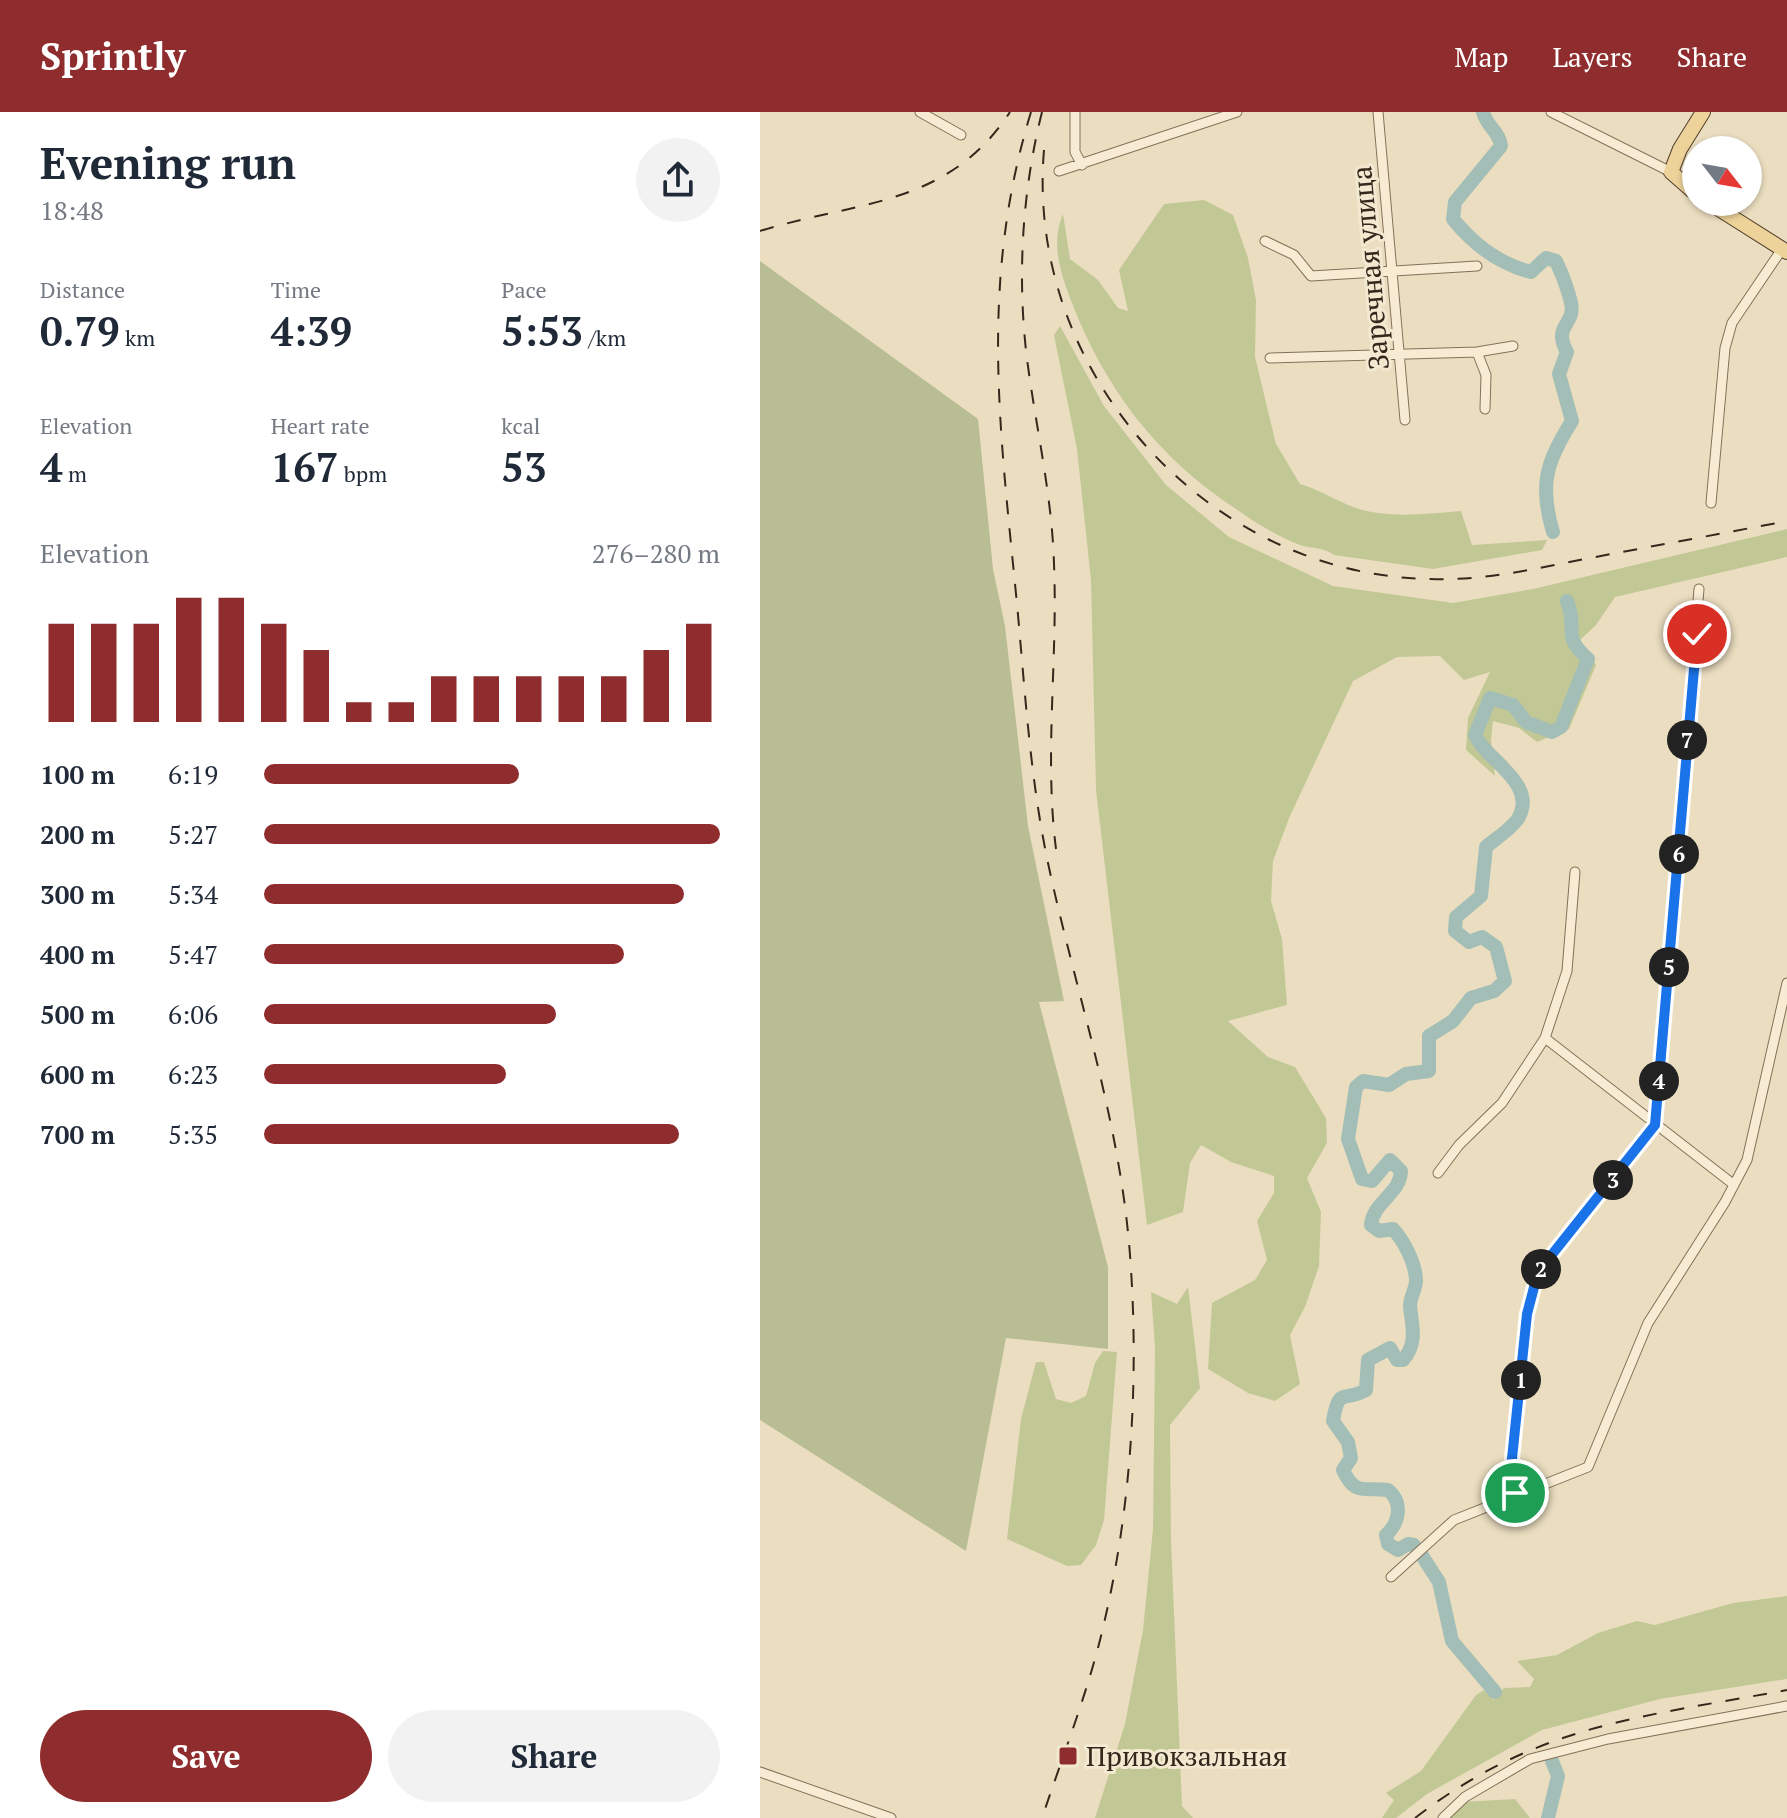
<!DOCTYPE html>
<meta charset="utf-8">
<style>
body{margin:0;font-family:"PT Serif",serif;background:#f2f2f3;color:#1f2937;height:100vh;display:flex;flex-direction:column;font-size:30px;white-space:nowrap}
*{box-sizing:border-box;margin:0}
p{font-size:26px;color:#747a83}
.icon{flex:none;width:44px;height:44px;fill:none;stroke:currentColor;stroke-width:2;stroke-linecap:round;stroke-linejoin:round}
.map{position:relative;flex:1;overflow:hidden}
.details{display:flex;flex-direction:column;background:#fff;width:760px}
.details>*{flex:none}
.needle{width:52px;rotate:121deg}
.fabs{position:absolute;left:922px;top:24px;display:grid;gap:16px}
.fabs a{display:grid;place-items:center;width:80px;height:80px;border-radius:50%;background:#fff;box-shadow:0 2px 6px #0004;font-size:40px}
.pin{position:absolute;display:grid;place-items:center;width:68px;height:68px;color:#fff;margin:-34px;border:4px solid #fff;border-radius:50%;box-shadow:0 2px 8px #0007}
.km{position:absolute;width:40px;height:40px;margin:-20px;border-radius:50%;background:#222;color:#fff;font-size:22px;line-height:40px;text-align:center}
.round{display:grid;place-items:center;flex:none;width:84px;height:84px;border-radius:42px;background:#f2f2f3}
.head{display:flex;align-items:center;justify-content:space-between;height:136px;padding:0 40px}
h1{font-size:44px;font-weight:700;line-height:60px}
.metrics{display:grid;grid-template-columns:repeat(3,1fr);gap:12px;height:136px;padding:8px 40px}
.metrics div{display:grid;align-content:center}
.metrics b{font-size:40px;font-weight:700}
.metrics small{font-size:22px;font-weight:400}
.metrics p{font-size:22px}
.chart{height:224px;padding:16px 40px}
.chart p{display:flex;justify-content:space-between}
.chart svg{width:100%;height:144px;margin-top:8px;stroke:#8f2c2d;stroke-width:6}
.primary-button{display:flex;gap:16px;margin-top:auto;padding:16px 40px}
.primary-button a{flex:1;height:92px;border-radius:48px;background:#8f2c2d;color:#fff;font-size:32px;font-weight:700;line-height:92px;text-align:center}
.primary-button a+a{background:#f2f2f3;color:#1f2937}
ul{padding:0 40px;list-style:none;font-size:26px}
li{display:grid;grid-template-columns:128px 96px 1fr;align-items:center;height:60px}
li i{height:20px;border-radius:10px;background:#8f2c2d}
header{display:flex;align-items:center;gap:48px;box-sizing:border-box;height:112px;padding:0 40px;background:#8f2c2d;color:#fff}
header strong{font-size:38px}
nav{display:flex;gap:44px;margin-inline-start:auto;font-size:28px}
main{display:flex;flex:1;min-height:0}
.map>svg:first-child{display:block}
.green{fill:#c2c895}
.cemetery{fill:#b8bd94}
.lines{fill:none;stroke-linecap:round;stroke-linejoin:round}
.river{stroke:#a3beb6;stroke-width:14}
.street-casing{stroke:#837059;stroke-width:11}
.primary-casing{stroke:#513e2e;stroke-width:16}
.street{stroke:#f7ecd3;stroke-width:9}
.primary{stroke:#edd399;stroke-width:14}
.rail{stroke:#34281d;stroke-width:2;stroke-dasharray:14 14;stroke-linecap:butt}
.route-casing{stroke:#fff;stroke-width:16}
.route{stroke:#1a73e8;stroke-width:10}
.poi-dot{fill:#8f2c2d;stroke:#f3e9d0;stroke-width:3}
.labels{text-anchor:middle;stroke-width:6;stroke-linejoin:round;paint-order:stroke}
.street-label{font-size:28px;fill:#34281d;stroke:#f3e9d0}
.poi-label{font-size:28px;fill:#34281d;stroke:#f3e9d0;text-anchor:start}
</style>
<header>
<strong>Sprintly</strong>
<nav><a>Map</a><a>Layers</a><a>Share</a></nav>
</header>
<main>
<section class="details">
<div class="head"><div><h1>Evening run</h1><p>18:48</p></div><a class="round"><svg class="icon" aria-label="share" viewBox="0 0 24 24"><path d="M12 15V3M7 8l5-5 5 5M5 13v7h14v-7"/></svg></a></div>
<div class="metrics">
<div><p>Distance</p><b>0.79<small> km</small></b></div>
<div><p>Time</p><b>4:39</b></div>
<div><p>Pace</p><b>5:53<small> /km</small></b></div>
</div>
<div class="metrics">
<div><p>Elevation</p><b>4<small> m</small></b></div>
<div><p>Heart rate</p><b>167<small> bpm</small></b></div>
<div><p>kcal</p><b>53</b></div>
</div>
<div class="chart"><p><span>Elevation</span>276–280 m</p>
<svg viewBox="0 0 160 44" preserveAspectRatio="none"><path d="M5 44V14M15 44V14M25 44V14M35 44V6M45 44V6M55 44V14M65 44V22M75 44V38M85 44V38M95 44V30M105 44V30M115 44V30M125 44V30M135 44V30M145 44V22M155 44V14"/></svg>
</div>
<ul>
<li><b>100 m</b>6:19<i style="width:56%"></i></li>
<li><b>200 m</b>5:27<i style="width:100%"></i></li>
<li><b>300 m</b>5:34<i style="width:92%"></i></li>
<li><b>400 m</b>5:47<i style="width:79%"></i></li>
<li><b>500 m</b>6:06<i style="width:64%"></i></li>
<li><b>600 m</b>6:23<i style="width:53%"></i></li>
<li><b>700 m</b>5:35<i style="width:91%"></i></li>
</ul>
<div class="primary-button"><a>Save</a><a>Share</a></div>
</section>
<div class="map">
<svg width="1027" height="1706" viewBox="0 0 1027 1706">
<rect width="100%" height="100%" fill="#ebdec0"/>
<!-- green -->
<path class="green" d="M 444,88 L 473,103 L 488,146 L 496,188 L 495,245 L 516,332 L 540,372 C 557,377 570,385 586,392 C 620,408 666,402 701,399 L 712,433 L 787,428 L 782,438 L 673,457 L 574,443 C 564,435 553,437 540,433 C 518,425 496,411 476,397 C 398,346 345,277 312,191 C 301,162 290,132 303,102 L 310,147 L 338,168 L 358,196 L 368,199 L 359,158 L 404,92 Z
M 300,214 L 344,294 L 406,373 L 469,425 L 573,474 L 693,491 L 773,477 L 1027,417 L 1027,445 L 855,485 L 836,513 L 820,528 L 836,553 L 809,617 L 777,630 L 759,616 L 733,609 L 731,628 L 735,664 L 706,638 L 708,606 L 730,560 L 704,568 L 680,544 L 637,545 L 593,569 L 530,704 L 513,749 L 511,789 L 522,827 L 527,893 L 468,909 L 508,945 L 535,955 L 566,1006 L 567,1031 L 547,1066 L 561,1100 L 559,1154 L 545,1195 L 530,1223 L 540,1272 L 515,1289 L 488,1281 L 448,1257 L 452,1191 L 495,1168 L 507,1148 L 497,1109 L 514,1081 L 514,1064 L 471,1050 L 441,1033 L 430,1051 L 423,1100 L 387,1113 L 336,678 L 331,468 L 317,337 L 294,223 Z
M 428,1175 L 440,1276 L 410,1313 L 411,1428 L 422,1694 L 433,1706 L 335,1706 L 365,1612 L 383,1518 L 393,1417 L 395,1235 L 391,1180 L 417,1192 Z
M 343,1239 L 357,1240 L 344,1408 L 336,1433 L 321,1453 L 307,1454 L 247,1427 L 261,1307 L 276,1250 L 284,1250 L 296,1287 L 311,1291 L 326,1284 L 335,1251 Z
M 1027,1484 L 1027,1567 L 900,1587 L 782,1618 L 667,1682 L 636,1706 L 622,1706 L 634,1688 L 626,1681 L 661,1659 L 716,1583 L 724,1578 L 734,1588 L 744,1576 L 770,1575 L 774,1567 L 757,1549 L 797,1543 L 838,1521 L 877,1509 L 895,1513 L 973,1491 Z
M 755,1687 L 770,1706 L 685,1706 L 701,1690 Z"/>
<!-- cemetery -->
<path class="cemetery" d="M 0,149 L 218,307 L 233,457 L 245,514 L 268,714 L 304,889 L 279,890 L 348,1155 L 348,1237 L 246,1226 L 206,1439 L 0,1308 Z"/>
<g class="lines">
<!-- river -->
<path class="river" d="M 723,0 C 727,15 739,19 741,34 L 695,90 L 693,107 C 714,133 739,152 771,160 L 786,146 L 796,149 C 802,162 808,177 811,191 C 816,213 792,213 807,240 L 799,262 L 812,309 C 786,350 779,373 793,420
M 654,1433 L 648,1432 L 638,1438 L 628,1432 L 626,1423 C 640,1410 643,1390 628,1378 C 603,1375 595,1384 583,1358 L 591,1346 L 588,1330 L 573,1309 C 579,1273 584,1291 606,1278 L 608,1248 L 630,1236 L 637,1248 L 643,1248 C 658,1231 652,1214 650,1194 C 650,1185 656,1177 656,1169 C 656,1152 644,1129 633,1117 L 619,1119 L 611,1113 C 613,1090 641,1081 641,1059 L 630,1048 L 612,1069 L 602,1067 L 588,1027 L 596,975 L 603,969 L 629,973 L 646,962 L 669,959 L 669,924 L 693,909 L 711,886 L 734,879 L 745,869 L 736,835 L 722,825 L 709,830 L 695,819 L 696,805 L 721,784 L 726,735 C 735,727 753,716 759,705 C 777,671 726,648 715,623 L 730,586 L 753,593 L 766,610 L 792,620 L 801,615 L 828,547 C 800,522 819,519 807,489
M 661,1442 L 679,1470 L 692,1529 L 735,1580
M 788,1706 L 798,1664 L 792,1649"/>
<defs>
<path id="street" d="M 160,0 L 201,23
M 315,0 L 315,40 L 322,53
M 618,0 L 645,308
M 791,0 L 911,60
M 299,59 L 477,0
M 505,129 L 534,143 L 551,164 L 717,154
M 717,240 L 726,263 L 725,297
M 510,246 L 717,240 L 753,234
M 951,391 L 965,236 L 972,211 L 1022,137
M 785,926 L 973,1072
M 678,1061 L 699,1033 L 742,991 L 785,926 L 807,859 L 815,760
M 755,1381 L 751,1356 L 767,1202 L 778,1160 L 895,1013 L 939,477
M 631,1465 L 694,1408 L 828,1355 L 888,1211 L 965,1090 L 987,1048 L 1027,871
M 0,1660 L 131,1706
M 683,1706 L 705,1685 L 770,1647 L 848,1627 L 1027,1594"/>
<path id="primary" d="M 936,82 L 911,60 L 920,37 L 943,0
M 948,90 L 1027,140"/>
</defs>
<!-- street casing -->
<use href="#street" class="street-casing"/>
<!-- primary casing -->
<use href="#primary" class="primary-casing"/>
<!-- street -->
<use href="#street" class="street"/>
<!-- primary -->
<use href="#primary" class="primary"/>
<!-- rail -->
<path class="rail" d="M 271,0 C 219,171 240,318 257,492 C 265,578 270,666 288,751 C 316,882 360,1008 370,1143 C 379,1263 372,1389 345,1507 C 330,1575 304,1640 282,1706
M 282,0 C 262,80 257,165 267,247 C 276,316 292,383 294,452 C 298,547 284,643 296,737
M 284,38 C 265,260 447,463 670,467 C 722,469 774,457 825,447 C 893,434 960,422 1027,409
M 0,119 C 96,89 188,95 250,0
M 655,1706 C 777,1612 882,1605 1027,1578"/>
</g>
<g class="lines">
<defs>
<path id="route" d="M 755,1381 L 751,1356 L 767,1202 L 778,1160 L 895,1013 L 937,522"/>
</defs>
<!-- route casing -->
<use href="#route" class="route-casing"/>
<!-- route -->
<use href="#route" class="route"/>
</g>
<!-- markers -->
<rect class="poi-dot" x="298" y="1634" width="20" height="20" rx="4"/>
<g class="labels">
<!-- street labels -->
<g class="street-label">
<text transform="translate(610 156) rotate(-95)" y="10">Заречная улица</text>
</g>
<!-- poi labels -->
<g class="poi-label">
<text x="326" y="1654">Привокзальная</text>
</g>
</g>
</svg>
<div class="fabs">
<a><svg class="needle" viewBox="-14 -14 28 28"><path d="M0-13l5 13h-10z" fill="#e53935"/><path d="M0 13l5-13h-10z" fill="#747a83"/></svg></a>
</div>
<div class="pin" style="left:755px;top:1381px;background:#1e9e55"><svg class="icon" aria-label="arrive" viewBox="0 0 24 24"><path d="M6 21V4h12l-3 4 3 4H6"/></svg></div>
<div class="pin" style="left:937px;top:522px;background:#d93025"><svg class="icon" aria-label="check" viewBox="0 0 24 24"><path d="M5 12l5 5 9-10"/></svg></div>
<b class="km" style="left:761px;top:1268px">1</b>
<b class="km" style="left:781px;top:1157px">2</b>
<b class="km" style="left:853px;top:1068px">3</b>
<b class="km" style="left:899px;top:969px">4</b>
<b class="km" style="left:909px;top:855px">5</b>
<b class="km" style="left:919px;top:742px">6</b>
<b class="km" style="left:927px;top:628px">7</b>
</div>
</main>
